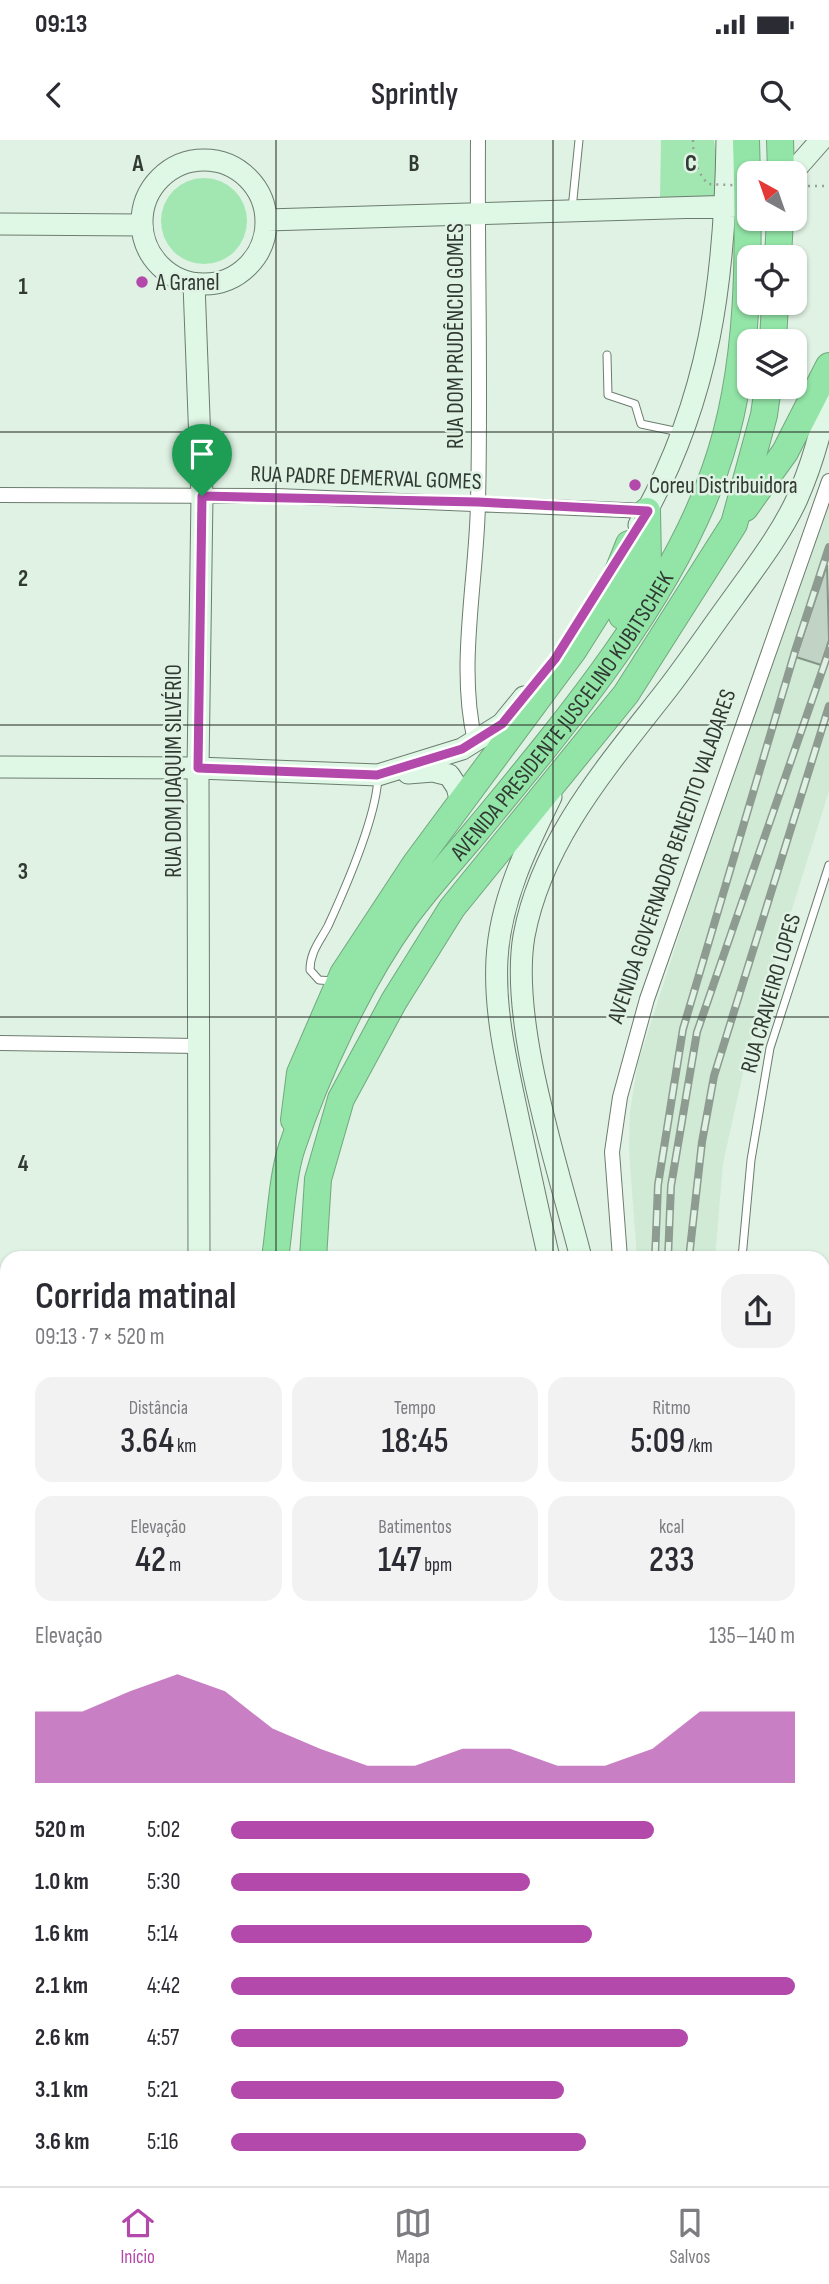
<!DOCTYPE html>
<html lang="pt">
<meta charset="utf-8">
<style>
body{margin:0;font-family:"Sofia Sans Condensed",sans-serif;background:#f2f2f3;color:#2b2b33;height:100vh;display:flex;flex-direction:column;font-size:26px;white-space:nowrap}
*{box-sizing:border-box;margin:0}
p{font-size:23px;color:#7c7c81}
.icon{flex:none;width:38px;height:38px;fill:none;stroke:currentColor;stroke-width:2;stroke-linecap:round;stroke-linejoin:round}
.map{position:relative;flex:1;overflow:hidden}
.sheet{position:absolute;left:0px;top:1111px;width:830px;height:936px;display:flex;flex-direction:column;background:#fff;border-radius:21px 21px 0 0;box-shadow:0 2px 5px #0004}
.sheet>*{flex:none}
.needle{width:46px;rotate:320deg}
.fabs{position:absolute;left:737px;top:21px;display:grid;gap:14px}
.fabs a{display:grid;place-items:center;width:70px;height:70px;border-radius:14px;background:#fff;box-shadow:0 2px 5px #0004;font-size:35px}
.pin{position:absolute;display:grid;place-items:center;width:60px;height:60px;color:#fff;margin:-72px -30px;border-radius:50% 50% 50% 0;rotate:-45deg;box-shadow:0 0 7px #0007}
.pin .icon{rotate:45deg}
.round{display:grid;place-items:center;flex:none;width:74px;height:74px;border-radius:21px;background:#f2f2f3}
.head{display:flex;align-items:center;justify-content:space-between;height:119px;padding:0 35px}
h1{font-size:38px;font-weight:600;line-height:52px}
.figures{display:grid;grid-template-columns:repeat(3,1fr);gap:10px;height:119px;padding:7px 35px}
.figures div{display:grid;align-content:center;border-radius:18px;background:#f2f2f3;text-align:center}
.figures b{font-size:35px;font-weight:600}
.figures small{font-size:19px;font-weight:400}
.figures p{font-size:19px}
.chart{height:196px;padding:14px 35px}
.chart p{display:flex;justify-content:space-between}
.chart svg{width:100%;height:126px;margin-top:7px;fill:#b349aa;opacity:.7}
ul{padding:0 35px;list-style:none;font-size:23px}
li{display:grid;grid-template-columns:112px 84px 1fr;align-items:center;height:52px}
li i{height:18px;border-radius:9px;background:#b349aa}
.status{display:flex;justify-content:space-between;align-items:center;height:49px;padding:0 35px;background:#fff;direction:ltr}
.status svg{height:19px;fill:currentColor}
header{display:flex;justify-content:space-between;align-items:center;height:91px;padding:0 35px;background:#fff;font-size:32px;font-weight:600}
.tab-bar{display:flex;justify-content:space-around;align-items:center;height:98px;border-top:2px solid #e1e1e2;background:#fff;font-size:19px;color:#7c7c81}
.tab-bar a{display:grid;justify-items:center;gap:4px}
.tab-bar .current{color:#b349aa}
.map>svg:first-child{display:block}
.built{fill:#d0ead5}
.green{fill:#a2e6b2}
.building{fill:#c0d3c4;stroke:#839586;stroke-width:2}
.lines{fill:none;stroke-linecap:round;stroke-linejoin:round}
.lane-casing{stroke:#6c7d6f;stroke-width:9}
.street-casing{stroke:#6c7d6f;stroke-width:16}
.secondary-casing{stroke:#6c7d6f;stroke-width:23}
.highway-casing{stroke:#71a87e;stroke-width:28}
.path{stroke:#95a398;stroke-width:2.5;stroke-dasharray:2 5;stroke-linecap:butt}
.lane{stroke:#fff;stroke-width:7}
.street{stroke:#fff;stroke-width:14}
.secondary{stroke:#dff7e5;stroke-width:21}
.highway{stroke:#93e4a7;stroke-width:26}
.rail-casing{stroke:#8d9b90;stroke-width:8}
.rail{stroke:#dff2e3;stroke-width:5;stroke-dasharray:16;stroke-linecap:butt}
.path-bridge{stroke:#95a398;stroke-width:2.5;stroke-dasharray:2 5;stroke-linecap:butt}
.route-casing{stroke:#fff;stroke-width:14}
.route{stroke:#b349aa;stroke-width:9}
.grid{fill:none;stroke:#313933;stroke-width:2;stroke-opacity:0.55}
.poi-dot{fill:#b349aa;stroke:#dff2e3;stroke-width:2.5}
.labels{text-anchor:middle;stroke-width:5;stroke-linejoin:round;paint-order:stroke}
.poi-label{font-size:23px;fill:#313933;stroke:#dff2e3;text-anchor:start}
.street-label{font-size:23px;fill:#313933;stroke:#dff2e3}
.grid-label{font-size:23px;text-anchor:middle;font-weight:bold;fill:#313933;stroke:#dff2e3;stroke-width:5;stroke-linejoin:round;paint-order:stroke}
</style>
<div class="status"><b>09:13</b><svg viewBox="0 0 49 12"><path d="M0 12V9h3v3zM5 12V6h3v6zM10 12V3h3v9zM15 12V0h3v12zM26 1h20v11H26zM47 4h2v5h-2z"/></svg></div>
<header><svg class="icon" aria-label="back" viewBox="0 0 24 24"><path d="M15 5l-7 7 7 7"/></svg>Sprintly<svg class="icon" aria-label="search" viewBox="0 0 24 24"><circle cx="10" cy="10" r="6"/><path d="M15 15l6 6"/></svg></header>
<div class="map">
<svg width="829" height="2046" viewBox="0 0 829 2046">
<rect width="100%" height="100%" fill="#dff2e3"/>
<!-- built -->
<path class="built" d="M 829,331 L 829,651 L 749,906 L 723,1023 L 715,1118 L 637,1118 L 629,1010 L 630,972 L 638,923 Z
M 698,2041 L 789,2041 L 790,2046 L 698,2046 Z"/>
<!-- green -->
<path class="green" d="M 661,0 L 714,0 L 722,60 L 660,59 Z
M161 81a43 43 0 1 1 86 0a43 43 0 1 1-86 0Z"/>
<!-- building -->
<path class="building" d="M 827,425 L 829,500 L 821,525 L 796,517 Z"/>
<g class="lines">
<defs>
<path id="lane" d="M 572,69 L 579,0
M 607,215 L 608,255 L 635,264 L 641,284 L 679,292
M 333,841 L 319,840 L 310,830 C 310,812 320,801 328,786 C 345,749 377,675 378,636
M 742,1118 L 751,1020 L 770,908 L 829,725
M 822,1410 L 829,1410
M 822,1519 L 829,1519
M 822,1594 L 829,1592
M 822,1622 L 822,1647
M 822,1679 L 829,1673"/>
<path id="street" d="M 0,355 L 277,356 L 647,371
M 475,601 C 457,527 477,438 478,362 C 481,242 477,121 478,0
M 0,903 L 198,906
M 620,1118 L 612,1012 L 620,957 L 647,859 L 829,341
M 0,1183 L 7,1183
M 822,1845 L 829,1845
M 47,2040 L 48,2046
M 340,2040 L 341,2046
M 811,2046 L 811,2040"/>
<path id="secondary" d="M142 82a62 62 0 1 1 124 0a62 62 0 1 1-124 0Z
M 792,33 L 821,0
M 267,80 L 737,66
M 0,84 L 142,85
M 194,144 L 202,356 L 198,628 L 199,1118
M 639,385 C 710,261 725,141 727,0
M 0,627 L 198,628 L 378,635 L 462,609 L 502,584 L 524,557
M 408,633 L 433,631 L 449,635 L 457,647 L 461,662
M 549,1118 C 538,1071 528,1024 518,977 C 507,925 494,872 497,819 C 500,762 526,708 551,657
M 581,1118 C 559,1030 509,884 524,796 C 542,699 610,623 669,547 C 691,518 712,487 734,457 C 756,426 781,394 797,359 C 812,325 822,289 829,253
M 0,1414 L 7,1409
M 0,1654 L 7,1675
M 0,1821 L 7,1821
M 225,2040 L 225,2046
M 437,2040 L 437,2046
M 681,2040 L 681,2046
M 464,2046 L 476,2040"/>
<g id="highway">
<path d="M 780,0 L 781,33"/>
<path d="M 778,117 L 780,79"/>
<path d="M 773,201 L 775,163"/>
<path d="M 745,368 L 785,312 L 829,226"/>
<path d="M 622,476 L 648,422 L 647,371"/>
<path d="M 294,980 L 300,933 L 343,834 L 416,723 L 573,511 L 609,454 L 629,404"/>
<path id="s1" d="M 275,1118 C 280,1086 282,1036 292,1007 C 317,932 360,840 406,776 C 428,746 454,718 478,689 C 564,585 671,458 715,330 C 752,226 749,108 746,0"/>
<path d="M 313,1118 L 318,1039 L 341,959 L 394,861 L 452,768 L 626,554 L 734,384 L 764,275 L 768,247"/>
<path d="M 0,1456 L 7,1452"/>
<path d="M 0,1500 L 7,1503"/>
<path d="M 373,2040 L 373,2046"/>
<path d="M 403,2040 L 404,2046"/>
</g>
</defs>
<!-- lane casing -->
<use href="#lane" class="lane-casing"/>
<!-- street casing -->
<use href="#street" class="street-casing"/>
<!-- secondary casing -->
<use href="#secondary" class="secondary-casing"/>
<!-- highway casing -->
<use href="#highway" class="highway-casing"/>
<!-- path -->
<path class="path" d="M 808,46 L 829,46"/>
<!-- lane -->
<use href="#lane" class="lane"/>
<!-- street -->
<use href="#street" class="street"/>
<!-- secondary -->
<use href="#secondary" class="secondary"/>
<!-- highway -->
<use href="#highway" class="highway"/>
<defs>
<path id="rail" d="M 655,1118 L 658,1045 L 683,889 L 796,508 L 829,407
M 668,1118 L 671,1046 L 697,892 L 829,511
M 689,1118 L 702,1002 L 714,936 L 829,566
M 710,2040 L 710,2046
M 724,2040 L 724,2046
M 747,2040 L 747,2046"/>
</defs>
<!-- rail casing -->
<use href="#rail" class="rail-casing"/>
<!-- rail -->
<use href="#rail" class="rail"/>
<!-- path-bridge -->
<path class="path-bridge" d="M 693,0 C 693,17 696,31 708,44 L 749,46"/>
</g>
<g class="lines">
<defs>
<path id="route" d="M 202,356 L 478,362 L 648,371 L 555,519 L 502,584 L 462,609 L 377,635 L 198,628 Z"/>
</defs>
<!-- route casing -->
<use href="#route" class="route-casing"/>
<!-- route -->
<use href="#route" class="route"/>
</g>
<!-- grid -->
<path class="grid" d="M 276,0 L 276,1118M 553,0 L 553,1118M 0,292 L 829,292M 0,585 L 829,585M 0,877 L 829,877M 0,1169 L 7,1169M 822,1169 L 829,1169M 0,1461 L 7,1461M 822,1461 L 829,1461M 0,1754 L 7,1754M 822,1754 L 829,1754M 276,2040 L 276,2046M 553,2040 L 553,2046"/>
<!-- markers -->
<g class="poi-dot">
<circle cx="142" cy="142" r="7"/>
<circle cx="635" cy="345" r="7"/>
</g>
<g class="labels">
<!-- poi labels -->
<g class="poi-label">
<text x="156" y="150">A Granel</text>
<text x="649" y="353">Coreu Distribuidora</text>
</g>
<!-- street labels -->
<g class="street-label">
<text transform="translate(455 196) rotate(-90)" y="8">RUA DOM PRUDÊNCIO GOMES</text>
<text transform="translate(366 337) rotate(2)" y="8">RUA PADRE DEMERVAL GOMES</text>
<text dy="8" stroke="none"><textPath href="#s1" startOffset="625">AVENIDA PRESIDENTE JUSCELINO KUBITSCHEK</textPath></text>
<text transform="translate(173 631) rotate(-90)" y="8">RUA DOM JOAQUIM SILVÉRIO</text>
<text transform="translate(671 716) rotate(-71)" y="8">AVENIDA GOVERNADOR BENEDITO VALADARES</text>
<text transform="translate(770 853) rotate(-74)" y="8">RUA CRAVEIRO LOPES</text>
</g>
</g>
<g class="grid-label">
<text x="138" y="31">A</text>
<text x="414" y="31">B</text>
<text x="691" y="31">C</text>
<text x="23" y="154">1</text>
<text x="23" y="446">2</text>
<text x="23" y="739">3</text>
<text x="23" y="1031">4</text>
</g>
</svg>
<div class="fabs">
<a><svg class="needle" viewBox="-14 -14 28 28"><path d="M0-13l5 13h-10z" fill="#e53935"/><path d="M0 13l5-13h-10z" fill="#7c7c81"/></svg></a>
<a><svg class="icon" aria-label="locate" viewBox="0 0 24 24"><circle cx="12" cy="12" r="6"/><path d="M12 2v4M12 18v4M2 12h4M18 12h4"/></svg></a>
<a><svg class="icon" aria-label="layers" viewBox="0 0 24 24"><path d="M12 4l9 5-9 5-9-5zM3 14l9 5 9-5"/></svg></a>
</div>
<div class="pin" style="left:202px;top:356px;background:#1e9e55"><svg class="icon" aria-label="arrive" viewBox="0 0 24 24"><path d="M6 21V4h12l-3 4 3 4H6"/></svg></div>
<section class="sheet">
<div class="head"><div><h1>Corrida matinal</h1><p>09:13 · 7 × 520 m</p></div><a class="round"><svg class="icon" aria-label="share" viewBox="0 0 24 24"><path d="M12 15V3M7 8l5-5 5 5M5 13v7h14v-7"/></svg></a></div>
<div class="figures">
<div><p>Distância</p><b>3.64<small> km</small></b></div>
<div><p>Tempo</p><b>18:45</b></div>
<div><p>Ritmo</p><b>5:09<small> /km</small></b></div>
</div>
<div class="figures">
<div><p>Elevação</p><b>42<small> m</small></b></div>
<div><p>Batimentos</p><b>147<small> bpm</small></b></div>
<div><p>kcal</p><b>233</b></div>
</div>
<div class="chart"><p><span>Elevação</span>135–140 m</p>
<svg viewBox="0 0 160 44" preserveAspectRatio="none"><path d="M0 44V19L10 19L20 12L30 6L40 12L50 25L60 32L70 38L80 38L90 32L100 32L110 38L120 38L130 32L140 19L150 19L160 19V44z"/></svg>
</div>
<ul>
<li><b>520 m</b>5:02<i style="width:75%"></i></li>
<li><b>1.0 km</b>5:30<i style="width:53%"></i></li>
<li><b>1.6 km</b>5:14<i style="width:64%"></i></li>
<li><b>2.1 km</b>4:42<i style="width:100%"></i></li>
<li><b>2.6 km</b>4:57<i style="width:81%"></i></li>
<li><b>3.1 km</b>5:21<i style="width:59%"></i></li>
<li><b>3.6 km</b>5:16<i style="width:63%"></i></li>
</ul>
</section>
</div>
<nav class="tab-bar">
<a class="current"><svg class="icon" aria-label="home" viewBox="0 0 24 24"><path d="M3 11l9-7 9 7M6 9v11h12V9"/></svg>Início</a>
<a><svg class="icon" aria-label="map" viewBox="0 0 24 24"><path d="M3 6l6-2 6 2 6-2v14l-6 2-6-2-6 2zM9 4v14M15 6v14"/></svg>Mapa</a>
<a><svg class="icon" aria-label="saved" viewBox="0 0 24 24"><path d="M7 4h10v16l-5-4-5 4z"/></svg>Salvos</a>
</nav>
